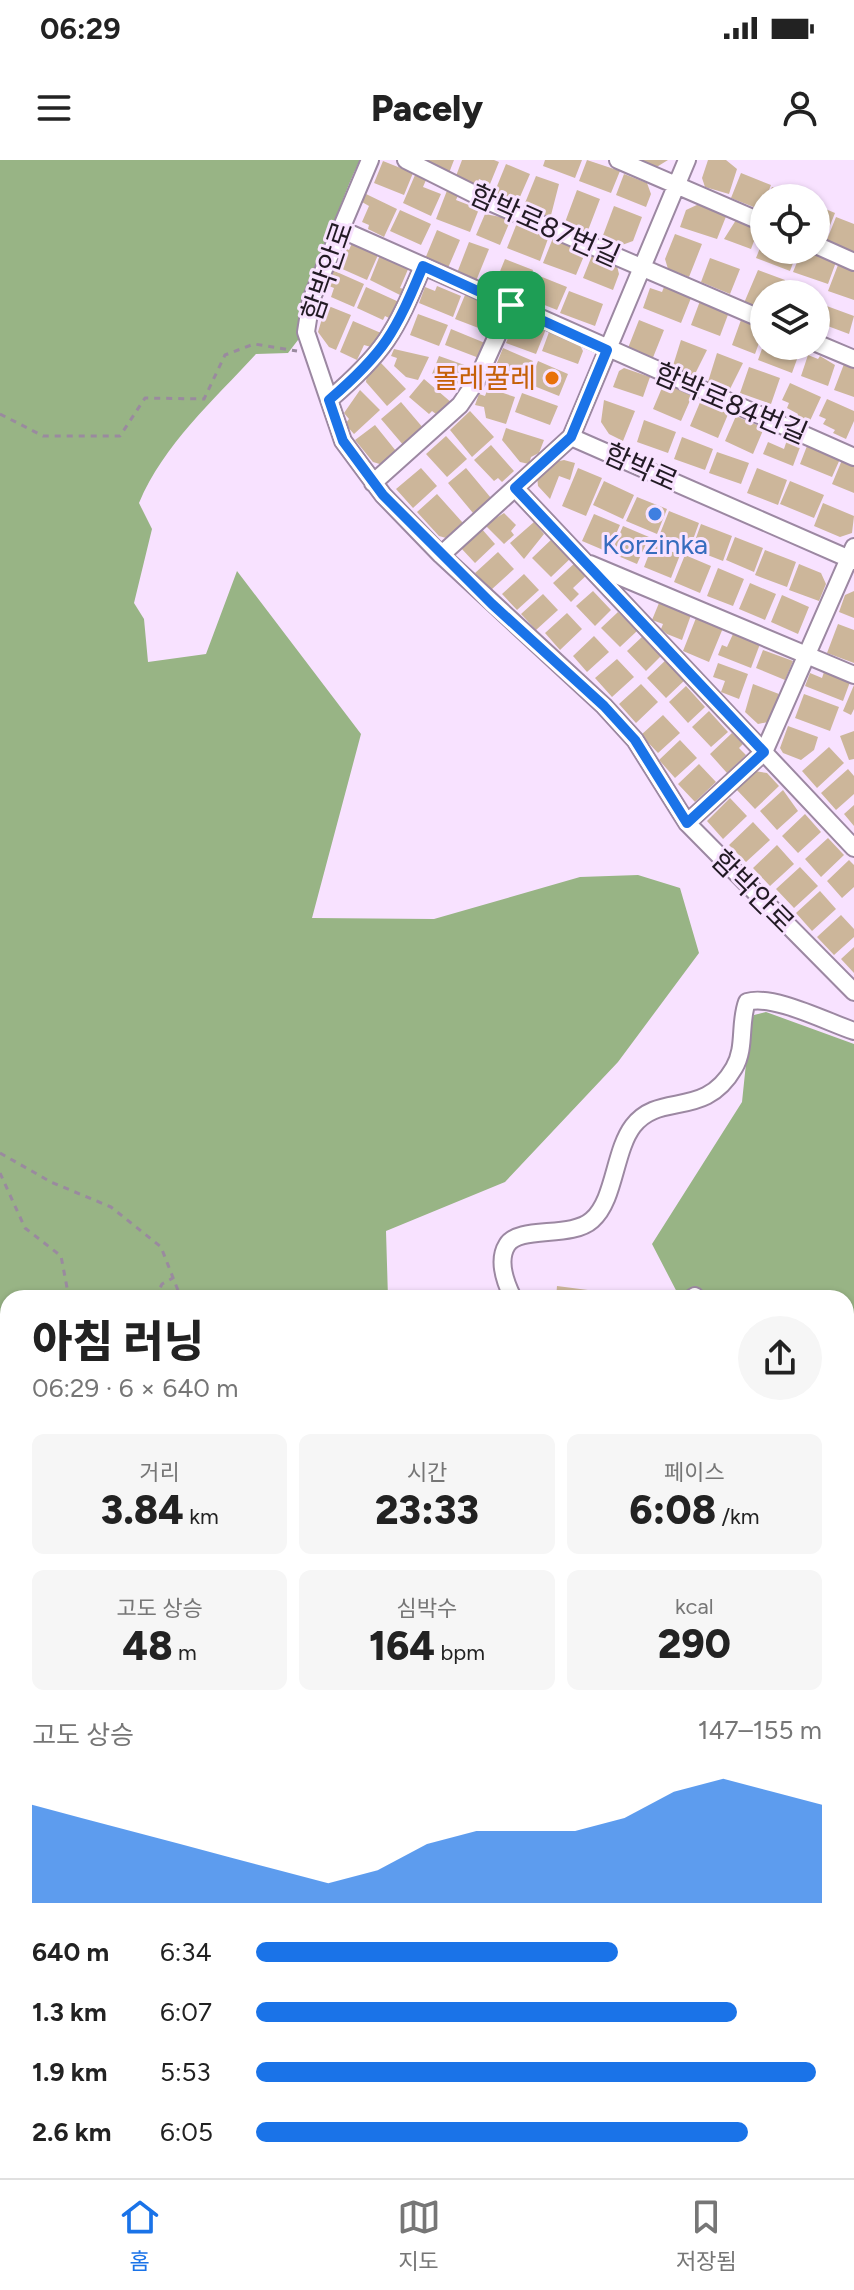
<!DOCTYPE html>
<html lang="ko">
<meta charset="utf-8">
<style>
body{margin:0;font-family:Figtree,"Noto Sans KR",sans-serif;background:#f6f6f6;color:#222;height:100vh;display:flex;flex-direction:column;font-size:30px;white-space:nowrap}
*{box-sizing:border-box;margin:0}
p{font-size:26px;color:#767676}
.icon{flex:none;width:44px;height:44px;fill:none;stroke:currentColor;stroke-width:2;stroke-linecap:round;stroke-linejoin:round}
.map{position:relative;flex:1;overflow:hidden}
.drawer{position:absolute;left:0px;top:1130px;width:854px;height:888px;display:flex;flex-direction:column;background:#fff;border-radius:24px 24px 0 0;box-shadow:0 2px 6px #0004}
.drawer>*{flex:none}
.tools{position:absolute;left:750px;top:24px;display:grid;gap:16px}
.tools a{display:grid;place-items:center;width:80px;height:80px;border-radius:50%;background:#fff;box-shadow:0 2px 6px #0004;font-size:40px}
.pin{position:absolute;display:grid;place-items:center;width:68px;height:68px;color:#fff;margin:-34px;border-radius:16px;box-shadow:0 4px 12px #0006}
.round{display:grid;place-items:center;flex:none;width:84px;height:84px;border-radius:42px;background:#f6f6f6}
.overview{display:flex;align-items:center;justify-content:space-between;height:136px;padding:0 32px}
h1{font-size:44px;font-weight:800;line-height:60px}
.metrics{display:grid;grid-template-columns:repeat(3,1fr);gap:12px;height:136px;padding:8px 32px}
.metrics div{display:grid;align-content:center;border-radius:12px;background:#f6f6f6;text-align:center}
.metrics b{font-size:40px;font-weight:800}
.metrics small{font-size:22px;font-weight:400}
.metrics p{font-size:22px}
.chart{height:224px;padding:16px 32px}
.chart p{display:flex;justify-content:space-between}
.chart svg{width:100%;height:144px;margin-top:8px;fill:#1a73e8;opacity:.7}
ul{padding:0 32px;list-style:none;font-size:26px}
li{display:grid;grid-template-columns:128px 96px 1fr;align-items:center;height:60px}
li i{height:20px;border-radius:10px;background:#1a73e8}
.status{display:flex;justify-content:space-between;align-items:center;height:56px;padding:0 40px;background:#fff;direction:ltr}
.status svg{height:22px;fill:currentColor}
header{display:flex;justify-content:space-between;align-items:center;height:104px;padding:0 32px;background:#fff;font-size:36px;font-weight:800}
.dock{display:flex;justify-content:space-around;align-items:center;height:112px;border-top:2px solid #e0e0e0;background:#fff;font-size:22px;color:#767676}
.dock a{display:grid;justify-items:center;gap:4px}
.dock .on{color:#1a73e8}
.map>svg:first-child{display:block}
.forest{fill:#98b485}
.building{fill:#ccb69a}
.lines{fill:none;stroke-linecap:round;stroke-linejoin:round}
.minor-casing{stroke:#9c88a2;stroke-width:20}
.path{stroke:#9a8a9f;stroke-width:3;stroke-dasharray:6 6;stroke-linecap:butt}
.minor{stroke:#fff;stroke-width:16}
.route-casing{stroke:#fff;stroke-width:16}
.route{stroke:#1a73e8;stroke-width:10}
.food-dot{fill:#e8710a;stroke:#f8e2ff;stroke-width:3}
.shop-dot{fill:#3f7fe0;stroke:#f8e2ff;stroke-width:3}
.labels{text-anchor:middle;stroke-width:6;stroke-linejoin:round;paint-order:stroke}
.street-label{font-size:28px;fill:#221a24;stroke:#f8e2ff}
.food-label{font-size:28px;fill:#c56008;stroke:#f8e2ff;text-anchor:end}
.shop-label{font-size:28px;fill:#366cbe;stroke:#f8e2ff}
</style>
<div class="status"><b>06:29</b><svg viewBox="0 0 49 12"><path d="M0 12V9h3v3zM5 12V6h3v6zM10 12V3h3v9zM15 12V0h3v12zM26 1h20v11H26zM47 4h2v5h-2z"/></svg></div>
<header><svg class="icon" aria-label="menu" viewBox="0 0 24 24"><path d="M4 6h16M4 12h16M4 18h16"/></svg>Pacely<svg class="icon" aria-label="person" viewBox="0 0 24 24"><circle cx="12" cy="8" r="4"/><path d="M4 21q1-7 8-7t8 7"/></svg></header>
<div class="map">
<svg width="854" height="2018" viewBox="0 0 854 2018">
<rect width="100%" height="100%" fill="#f8e2ff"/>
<!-- forest -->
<path class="forest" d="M 0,0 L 360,0 C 332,57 318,120 298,180 L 288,193 L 256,194 C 213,241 164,284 139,343 L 152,369 L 134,443 L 144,459 L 148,502 L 206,494 L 237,411 L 361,574 L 312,758 L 434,759 L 580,717 L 638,715 L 680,728 L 699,793 L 618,902 L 505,1022 L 386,1071 L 388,1138 L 8,1138 L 8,2010 L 846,2010 L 846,1138 L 680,1138 L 652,1084 L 742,942 L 750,865 L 754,855 L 766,852 L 854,884 L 854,2018 L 0,2018 Z"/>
<!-- building -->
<path class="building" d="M 427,0 L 454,0 L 449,13 L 426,4 Z
M 462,0 L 494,0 L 499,2 L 490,24 L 479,19 L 477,25 L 456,16 Z
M 545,0 L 582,0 L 575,18 L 543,6 Z
M 587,0 L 620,11 L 611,33 L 579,21 Z
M 637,0 L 668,0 L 655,8 Z
M 708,0 L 726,0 L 737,9 L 729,34 L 705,27 L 702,18 Z
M 383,1 L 413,13 L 404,35 L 374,23 Z
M 506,4 L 530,14 L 516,46 L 493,36 Z
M 741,13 L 771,25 L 761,50 L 731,38 Z
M 624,14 L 647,23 L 651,34 L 646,47 L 616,35 Z
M 415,15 L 426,20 L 423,27 L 441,34 L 431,56 L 403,43 Z
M 536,16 L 559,24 L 550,59 L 523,48 Z
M 772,27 L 801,38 L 767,38 Z
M 448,28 L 459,33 L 456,40 L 479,49 L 470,72 L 436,59 Z
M 577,30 L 600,39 L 587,73 L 564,65 Z
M 366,34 L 397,49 L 384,77 L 368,69 L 369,65 L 362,62 L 369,46 L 362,42 Z
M 699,44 L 727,54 L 717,79 L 680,67 L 686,50 Z
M 816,45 L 835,53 L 825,78 L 816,74 Z
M 614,46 L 642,57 L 633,81 L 622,85 L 602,78 Z
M 400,50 L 431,64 L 421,85 L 390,71 Z
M 485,54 L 511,59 L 500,85 L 476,75 Z
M 836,57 L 854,64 L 854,93 L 826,82 Z
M 736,60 L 759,68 L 751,89 L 724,79 Z
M 517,63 L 549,76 L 540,101 L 507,88 Z
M 437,70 L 460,80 L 448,108 L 425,99 Z
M 675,74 L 702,84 L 689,117 L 668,109 L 665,99 Z
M 553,78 L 586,91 L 576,115 L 543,103 Z
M 764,78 L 764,90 L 798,90 L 790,111 L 756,98 Z
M 469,82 L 489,89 L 476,121 L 457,113 Z
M 352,83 L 378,95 L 367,120 L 331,104 L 339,86 L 349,90 Z
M 802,90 L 836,102 L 828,124 L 793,112 Z
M 593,93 L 617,106 L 619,114 L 613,130 L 583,118 Z
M 380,95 L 409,107 L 400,128 L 404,129 L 402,136 L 370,120 Z
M 710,98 L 740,109 L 730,134 L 701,122 Z
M 505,99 L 533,110 L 526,130 L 513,125 L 510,132 L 494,126 Z
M 838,105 L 854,110 L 854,140 L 828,131 Z
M 330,109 L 364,124 L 354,147 L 331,137 L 334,128 L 324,124 Z
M 758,110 L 785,120 L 780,134 L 764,134 L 764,151 L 744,143 Z
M 537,115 L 567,127 L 557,150 L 527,138 Z
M 791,122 L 820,134 L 786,134 Z
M 437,126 L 461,136 L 453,157 L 419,143 L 425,127 L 435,131 Z
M 366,127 L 399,142 L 391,159 L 385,156 L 383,160 L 357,148 Z
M 664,127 L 691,138 L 681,163 L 643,148 L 650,128 L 662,132 Z
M 569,131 L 603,144 L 595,166 L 560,153 Z
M 465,135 L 487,143 L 482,156 L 494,161 L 489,172 L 455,159 Z
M 700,141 L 729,152 L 720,176 L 691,165 Z
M 326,145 L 351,155 L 336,190 L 329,187 L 318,172 Z
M 824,145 L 854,156 L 849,174 L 817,162 Z
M 418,154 L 448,165 L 439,186 L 410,175 Z
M 523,160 L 546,169 L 536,194 L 506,183 L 513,165 Z
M 639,160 L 664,170 L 652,200 L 628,188 Z
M 741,160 L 764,169 L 755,194 L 732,185 Z
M 353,161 L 381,173 L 371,187 L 364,185 L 357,200 L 340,192 Z
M 451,169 L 485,183 L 479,198 L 445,185 Z
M 549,172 L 579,183 L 583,191 L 578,204 L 542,191 Z
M 681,180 L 707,190 L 692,220 L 671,212 Z
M 763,186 L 788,186 L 800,191 L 792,213 L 758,200 Z
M 503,188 L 533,201 L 524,223 L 494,210 Z
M 394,189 L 429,197 L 418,220 L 406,217 L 394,206 L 397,198 L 391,196 Z
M 717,193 L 743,203 L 728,233 L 707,225 Z
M 808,195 L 818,199 L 820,196 L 835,205 L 828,226 L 801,216 Z
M 439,196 L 473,208 L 464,226 L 432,214 Z
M 538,201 L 568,214 L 559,236 L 529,224 Z
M 381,203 L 406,229 L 387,246 L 366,222 L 367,214 Z
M 844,204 L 854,208 L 854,237 L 834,230 Z
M 749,207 L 780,218 L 771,244 L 740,233 Z
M 624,208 L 650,217 L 643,237 L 613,227 L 619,211 Z
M 424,219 L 452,243 L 440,257 L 432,251 L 429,254 L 409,237 Z
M 664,223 L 692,236 L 681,261 L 653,249 Z
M 790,223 L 821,237 L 809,263 L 797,257 L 798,254 L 787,248 L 789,243 L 782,240 Z
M 488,228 L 515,237 L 506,264 L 486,258 L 484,247 L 475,245 L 479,234 L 485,236 Z
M 360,230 L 380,250 L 354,274 L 345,264 L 349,259 L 344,253 Z
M 522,233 L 558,246 L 550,265 L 515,252 Z
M 827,239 L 854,251 L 854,261 L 846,279 L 833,273 L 835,270 L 823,264 L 826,259 L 819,256 Z
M 604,240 L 635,251 L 623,281 L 609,274 L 601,262 Z
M 701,240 L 729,252 L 718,278 L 690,266 Z
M 401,242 L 424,269 L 404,286 L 381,259 Z
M 470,251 L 494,277 L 472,297 L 450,270 Z
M 736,256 L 764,268 L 753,294 L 725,281 Z
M 644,260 L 676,272 L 668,293 L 637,282 Z
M 375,265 L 396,291 L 383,305 L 373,302 L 355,280 Z
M 506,268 L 544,280 L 539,293 L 531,297 L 529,304 L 520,302 L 502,280 Z
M 446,276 L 467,299 L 447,317 L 426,294 Z
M 682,277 L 713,289 L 705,310 L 674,299 Z
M 788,277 L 802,282 L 793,306 L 763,294 L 768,282 L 784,289 Z
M 491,285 L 514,311 L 502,322 L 498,318 L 494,321 L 474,300 Z
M 807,286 L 840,299 L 832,317 L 800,304 Z
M 717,292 L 749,303 L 741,324 L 709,313 Z
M 564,300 L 575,303 L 570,320 L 559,316 L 550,339 L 538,326 L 537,317 L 555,302 Z
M 842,300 L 854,305 L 854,333 L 832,324 Z
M 421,308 L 437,326 L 413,348 L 396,329 Z
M 466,308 L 491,338 L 473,353 L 448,323 Z
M 578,308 L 602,318 L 586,356 L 562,346 Z
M 757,308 L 787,320 L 778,345 L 747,333 Z
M 604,321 L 634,335 L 623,359 L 593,345 Z
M 790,321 L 824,335 L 814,358 L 780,344 Z
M 437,334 L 463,363 L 446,378 L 439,376 L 417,352 Z
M 637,337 L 667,349 L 657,374 L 626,361 Z
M 823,343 L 854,356 L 852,373 L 840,377 L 814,366 Z
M 669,351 L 699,363 L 690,388 L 659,376 Z
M 504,353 L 516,365 L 511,371 L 514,375 L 504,384 L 485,365 Z
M 594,354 L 620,365 L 608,392 L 582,381 Z
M 534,362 L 544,374 L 524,399 L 510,383 Z
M 701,364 L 732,376 L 723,401 L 692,389 Z
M 623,366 L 649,377 L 637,404 L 611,393 Z
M 481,368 L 495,384 L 475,403 L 460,387 Z
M 554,377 L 573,396 L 551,417 L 532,398 Z
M 735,377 L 763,388 L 754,412 L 726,400 Z
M 653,384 L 680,395 L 671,418 L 644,407 Z
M 765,390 L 796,402 L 787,427 L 755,415 Z
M 498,392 L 514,409 L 491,430 L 475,413 Z
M 685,395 L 711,406 L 700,433 L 674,422 Z
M 577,401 L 589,413 L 573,428 L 579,434 L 571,442 L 553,423 Z
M 799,404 L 821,413 L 826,424 L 819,441 L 789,430 Z
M 718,408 L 744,419 L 733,446 L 707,436 Z
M 524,414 L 539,430 L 517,450 L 502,434 Z
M 750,423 L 776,434 L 765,460 L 739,449 Z
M 593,431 L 611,450 L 595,466 L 576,446 Z
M 854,431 L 854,458 L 839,452 L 845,435 Z
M 543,434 L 558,450 L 536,470 L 521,454 Z
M 782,435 L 809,447 L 798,474 L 771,462 Z
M 659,443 L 691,455 L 682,480 L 667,474 L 661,469 L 663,464 L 652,460 Z
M 618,452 L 637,471 L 620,487 L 601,468 Z
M 567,453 L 582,469 L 560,490 L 545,473 Z
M 696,458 L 723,468 L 709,502 L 683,491 Z
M 838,464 L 854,470 L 854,503 L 827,493 Z
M 733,474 L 760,484 L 751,508 L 718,495 L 722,485 L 727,487 Z
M 594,476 L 609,492 L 587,512 L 573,496 Z
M 643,476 L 662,495 L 646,511 L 627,491 Z
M 763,490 L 793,501 L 785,520 L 756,508 Z
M 668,498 L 687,518 L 666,538 L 647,518 Z
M 617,499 L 634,517 L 612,537 L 595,518 Z
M 718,503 L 748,514 L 739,539 L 721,532 L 725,521 L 713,517 Z
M 824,512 L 850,522 L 843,541 L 805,526 L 810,513 L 822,518 Z
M 641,524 L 658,542 L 636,563 L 619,544 Z
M 753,524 L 779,534 L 768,562 L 758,564 L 745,552 Z
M 854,525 L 854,549 L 851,555 L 843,551 Z
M 686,526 L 705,547 L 688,563 L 669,542 Z
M 804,534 L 839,547 L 830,571 L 795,558 Z
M 709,551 L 728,572 L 711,587 L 692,567 Z
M 663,555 L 680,573 L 658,593 L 641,575 Z
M 788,566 L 818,577 L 814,590 L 801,600 L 783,593 L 780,588 Z
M 854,571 L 854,599 L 849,600 L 840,576 Z
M 732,573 L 743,584 L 739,588 L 746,595 L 727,613 L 710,594 Z
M 680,580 L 697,598 L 675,618 L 659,600 Z
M 829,587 L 844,603 L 817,628 L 802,611 Z
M 699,604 L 716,622 L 695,642 L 678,624 Z
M 848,609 L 854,616 L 854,634 L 836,650 L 821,633 Z
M 755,611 L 767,613 L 779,626 L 755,649 L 736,629 Z
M 783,630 L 798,651 L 777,670 L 760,651 Z
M 730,638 L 747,656 L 723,679 L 707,661 Z
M 854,645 L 854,666 L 844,654 Z
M 805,654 L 821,672 L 798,693 L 782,676 Z
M 753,662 L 770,680 L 746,702 L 729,685 Z
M 828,678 L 844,695 L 821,717 L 805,699 Z
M 777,685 L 794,704 L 770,726 L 753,708 Z
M 849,700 L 854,705 L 854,727 L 842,738 L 827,721 Z
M 800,707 L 818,726 L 794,748 L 776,729 Z
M 820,731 L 836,749 L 812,771 L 796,753 Z
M 841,755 L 854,769 L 854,777 L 834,795 L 817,777 Z
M 854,787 L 854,813 L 841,799 Z
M 557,1126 L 611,1133 L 611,1138 L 556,1138 Z"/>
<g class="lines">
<defs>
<path id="minor" d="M 370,0 L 311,140 L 306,172 L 343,281 L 383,335 L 441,395 L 604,546 L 635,580 L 687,663 L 854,832
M 406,0 L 492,43 L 764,160
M 618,0 L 764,63
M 687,0 L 571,277 L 854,401
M 340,69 L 854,297
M 816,85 L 854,102
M 816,183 L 854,199
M 329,240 C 385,192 395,173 423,106
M 373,323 L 460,245 L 477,220 L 511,145
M 515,328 L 854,688
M 441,395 L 571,277
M 590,404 L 854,515
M 687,663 L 764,592 L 854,387
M 513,1138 C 506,1124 497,1101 507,1085 C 519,1065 571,1079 592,1060 C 615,1040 614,991 633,966 C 660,931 704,960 734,908 C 746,888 739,863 747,842 C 773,834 827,862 854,871
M 692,1138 L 695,1136"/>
</defs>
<!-- minor casing -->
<use href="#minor" class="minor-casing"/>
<!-- path -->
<path class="path" d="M 0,254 L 43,276 L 120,276 L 145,238 L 204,239 L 225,195 L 254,184 L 297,191
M 0,993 L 51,1022 L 111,1047 L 161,1087 L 181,1138
M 0,1013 L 25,1068 L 61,1096 L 69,1138
M 155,1138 L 162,1124 L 173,1118
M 8,1340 L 0,1356 L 8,1421
M 0,1501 L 8,1498
M 0,1534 L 8,1540
M 0,1662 L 8,1665
M 0,1757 L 8,1761
M 846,1948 L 854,1937
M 846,1962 L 854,1965
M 307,2010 L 315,2018
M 781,2010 L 789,2018
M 799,2010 L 800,2018
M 104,2018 L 108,2010"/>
<!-- minor -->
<use href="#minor" class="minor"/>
</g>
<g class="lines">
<defs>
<path id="route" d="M 423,106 L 607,190 L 571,277 L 515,328 L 764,592 L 687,663 L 635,580 L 604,546 L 492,444 L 383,335 L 343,281 L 329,240 C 385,192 395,173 423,106 Z"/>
</defs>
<!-- route casing -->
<use href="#route" class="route-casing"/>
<!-- route -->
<use href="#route" class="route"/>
</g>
<!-- markers -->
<circle class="food-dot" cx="552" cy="218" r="8"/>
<circle class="shop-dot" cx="655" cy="354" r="8"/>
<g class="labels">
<!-- street labels -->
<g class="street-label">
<text transform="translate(545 65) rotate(24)" y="10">함박로87번길</text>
<text transform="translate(327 111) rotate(-71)" y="10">함박안로</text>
<text transform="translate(731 243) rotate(23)" y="10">함박로84번길</text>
<text transform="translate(641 307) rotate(24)" y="10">함박로</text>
<text transform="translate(753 731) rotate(45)" y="10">함박안로</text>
</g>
<!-- food labels -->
<g class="food-label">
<text x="536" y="228">몰레꿀레</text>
</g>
<!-- shop labels -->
<g class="shop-label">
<text x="655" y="394">Korzinka</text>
</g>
</g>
</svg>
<div class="tools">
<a><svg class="icon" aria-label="locate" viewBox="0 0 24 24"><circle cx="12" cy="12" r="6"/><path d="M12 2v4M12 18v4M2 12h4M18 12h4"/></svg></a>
<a><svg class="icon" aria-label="layers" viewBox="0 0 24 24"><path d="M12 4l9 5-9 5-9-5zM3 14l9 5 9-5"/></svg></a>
</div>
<div class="pin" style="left:511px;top:145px;background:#1e9e55"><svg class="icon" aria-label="arrive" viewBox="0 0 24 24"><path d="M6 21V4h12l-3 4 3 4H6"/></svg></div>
<section class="drawer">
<div class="overview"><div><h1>아침 러닝</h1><p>06:29 · 6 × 640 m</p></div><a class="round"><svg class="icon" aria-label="share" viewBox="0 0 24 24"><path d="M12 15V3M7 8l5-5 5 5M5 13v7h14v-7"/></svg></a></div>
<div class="metrics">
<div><p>거리</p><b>3.84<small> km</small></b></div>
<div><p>시간</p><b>23:33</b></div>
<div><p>페이스</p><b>6:08<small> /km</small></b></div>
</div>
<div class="metrics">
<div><p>고도 상승</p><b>48<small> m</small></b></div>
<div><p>심박수</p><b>164<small> bpm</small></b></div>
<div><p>kcal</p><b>290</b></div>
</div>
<div class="chart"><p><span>고도 상승</span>147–155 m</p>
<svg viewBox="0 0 160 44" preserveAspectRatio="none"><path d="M0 44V14L10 18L20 22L30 26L40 30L50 34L60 38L70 34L80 26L90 22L100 22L110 22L120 18L130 10L140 6L150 10L160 14V44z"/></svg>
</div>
<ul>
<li><b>640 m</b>6:34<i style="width:64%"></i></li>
<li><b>1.3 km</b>6:07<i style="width:85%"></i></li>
<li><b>1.9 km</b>5:53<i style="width:99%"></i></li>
<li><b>2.6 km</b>6:05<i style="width:87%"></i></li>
</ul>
</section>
</div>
<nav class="dock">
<a class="on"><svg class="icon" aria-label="home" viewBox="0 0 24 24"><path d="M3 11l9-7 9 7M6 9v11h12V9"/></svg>홈</a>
<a><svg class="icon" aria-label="map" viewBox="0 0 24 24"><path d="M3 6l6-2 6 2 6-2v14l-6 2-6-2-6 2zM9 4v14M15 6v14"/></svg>지도</a>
<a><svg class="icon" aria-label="saved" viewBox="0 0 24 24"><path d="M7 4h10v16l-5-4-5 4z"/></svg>저장됨</a>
</nav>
